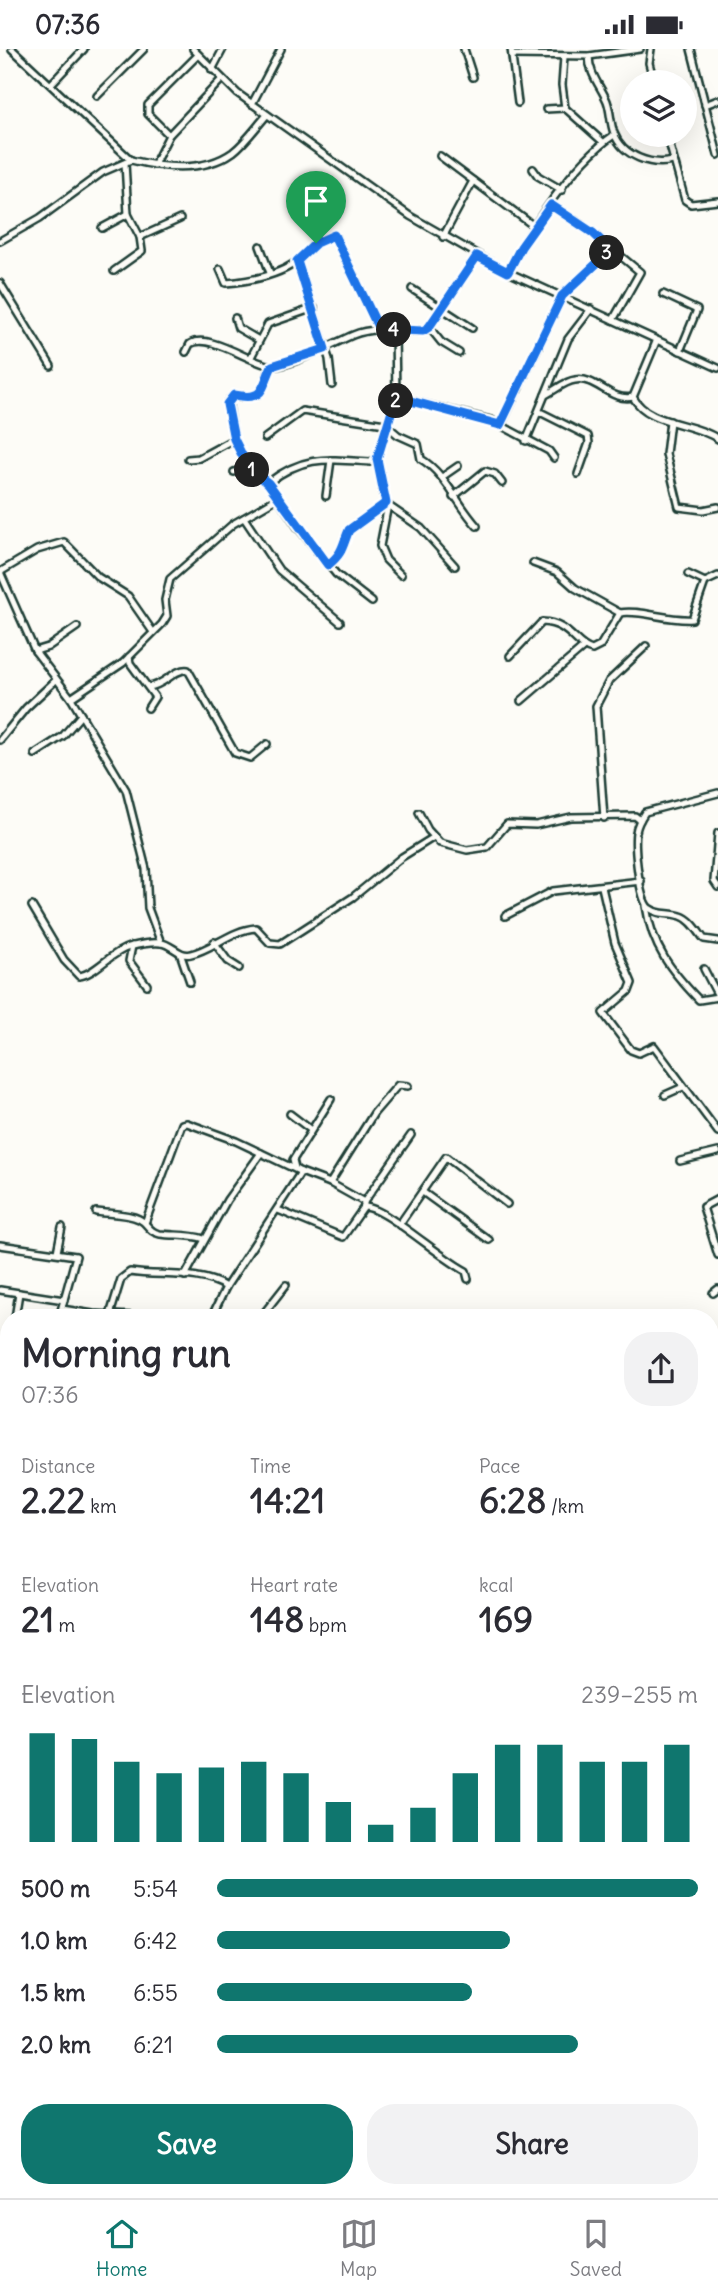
<!DOCTYPE html>
<html lang="en">
<head>
<meta charset="utf-8">
<style>
  :root { --surface:#fff; --page:#f2f2f3; --text:#2b2b33; --muted:#7c7c81; --line:#e1e1e2; --accent:#0f766e }
  body { margin:0; font-family:Delius,sans-serif; background:var(--page); color:var(--text); height:100vh; display:flex; flex-direction:column; font-size:26px; white-space:nowrap }
  * { box-sizing:border-box; margin:0 }
  p { font-size:23px; color:var(--muted) }
  .icon { flex:none; width:38px; height:38px; fill:none; stroke:currentColor; stroke-width:2; stroke-linecap:round; stroke-linejoin:round }
  .map { position:relative; flex:1; overflow:hidden }
  .details { position:absolute; left:0px; top:1260px; width:719px; height:889px; display:flex; flex-direction:column; background:var(--surface); border-radius:28px 28px 0 0; box-shadow:0 7px 28px #0002 }
  .details>* { flex:none }
  .tools { position:absolute; left:620px; top:21px; display:grid; gap:14px }
  .tools a { display:grid; place-items:center; width:77px; height:77px; border-radius:50%; background:var(--surface); box-shadow:0 7px 28px #0002; font-size:35px }
  .pin { position:absolute; display:grid; place-items:center; width:60px; height:60px; color:#fff; margin:-72px -30px; border-radius:50% 50% 50% 0; rotate:-45deg; box-shadow:0 0 7px #0007 }
  .pin .icon { rotate:45deg }
  .km { position:absolute; width:35px; height:35px; margin:-18px; border-radius:50%; background:#222; color:#fff; font-size:19px; line-height:35px; text-align:center }
  .round { display:grid; place-items:center; flex:none; width:74px; height:74px; border-radius:28px; background:var(--page) }
  .overview { display:flex; align-items:center; justify-content:space-between; height:119px; padding:0 21px }
  h1 { font-size:38px; font-weight:700; line-height:52px }
  .metrics { display:grid; grid-template-columns:repeat(3,1fr); gap:10px; height:119px; padding:7px 21px }
  .metrics div { display:grid; align-content:center }
  .metrics b { font-size:35px; font-weight:700 }
  .metrics small { font-size:19px; font-weight:400 }
  .metrics p { font-size:19px }
  .chart { height:196px; padding:14px 21px }
  .chart p { display:flex; justify-content:space-between }
  .chart svg { width:100%; height:126px; margin-top:7px; stroke:var(--accent); stroke-width:6 }
  .cta { display:flex; gap:14px; margin-top:auto; padding:14px 21px }
  .cta a { flex:1; height:80px; border-radius:28px; background:var(--accent); color:#fff; font-size:28px; font-weight:700; line-height:80px; text-align:center }
  .cta a+a { background:var(--page); color:var(--text) }
  ul { padding:0 21px; list-style:none; font-size:23px }
  li { display:grid; grid-template-columns:112px 84px 1fr; align-items:center; height:52px }
  li i { height:18px; border-radius:9px; background:var(--accent) }
  .status { display:flex; justify-content:space-between; align-items:center; height:49px; padding:0 35px; background:var(--surface); direction:ltr }
  .status svg { height:19px; fill:currentColor }
  .dock { display:flex; justify-content:space-around; align-items:center; height:98px; border-top:2px solid var(--line); background:var(--surface); font-size:19px; color:var(--muted) }
  .dock a { display:grid; justify-items:center; gap:4px }
  .dock .selected { color:var(--accent) }
  .map>svg:first-child { display:block }
</style>
</head>
<body>
<div class="status"><b>07:36</b><svg viewBox="0 0 49 12"><path d="M0 12V9h3v3zM5 12V6h3v6zM10 12V3h3v9zM15 12V0h3v12zM26 1h20v11H26zM47 4h2v5h-2z"/></svg></div>
<div class="map">
<svg width="718" height="2149" viewBox="0 0 718 2149">
  <rect width="100%" height="100%" fill="#fdfcf7"/>
  <filter id="ink" filterUnits="userSpaceOnUse"><feTurbulence type="fractalNoise" baseFrequency=".0143" numOctaves="2"/><feDisplacementMap in="SourceGraphic" scale="14" xChannelSelector="R" yChannelSelector="G"/><feConvolveMatrix kernelMatrix="1 2 1 2 8 2 1 2 1" color-interpolation-filters="sRGB"/></filter>
  <g filter="url(#ink)">
    <g fill="none" stroke-linecap="round" stroke-linejoin="round">
      <path stroke="#75877f" stroke-width="2" d="M710,1681L718,1683"/>
      <g stroke="#1f3d34" stroke-width="10">
        <g id="minor">
          <path d="M12,0L131,111C163,119 204,124 233,103C246,93 256,78 267,66"/>
          <path d="M193,0L237,44L410,167L508,223L718,319"/>
          <path d="M464,0L473,28"/>
          <path d="M511,0L518,54"/>
          <path d="M640,0L589,7C589,25 600,36 607,52C611,63 610,74 614,84C623,108 652,117 673,112"/>
          <path d="M651,0L649,14L654,33"/>
          <path d="M691,0L718,106"/>
          <path d="M512,6L589,7"/>
          <path d="M564,8L562,36L565,59L603,93"/>
          <path d="M212,21L223,0"/>
          <path d="M52,34L84,0"/>
          <path d="M97,47L144,0"/>
          <path d="M252,55L281,0"/>
          <path d="M705,56L718,51"/>
          <path d="M546,60L565,59"/>
          <path d="M169,86L148,65V56L198,6"/>
          <path d="M667,86L685,151L691,155L718,152"/>
          <path d="M440,107L535,178"/>
          <path d="M154,116L169,86L222,30"/>
          <path d="M533,120L538,127L562,141"/>
          <path d="M551,156L593,184L640,223L613,271"/>
          <path d="M102,179L128,165"/>
          <path d="M140,188L180,170"/>
          <path d="M443,188L473,132"/>
          <path d="M0,192L40,169L103,123L131,111"/>
          <path d="M260,197L270,224"/>
          <path d="M297,212L329,310L332,336"/>
          <path d="M220,220L226,234C249,232 276,227 295,214C308,204 317,189 334,186L379,280"/>
          <path d="M114,222L142,202L140,188L128,165L125,114"/>
          <path d="M508,223C532,177 572,115 614,86"/>
          <path d="M0,234L51,317"/>
          <path d="M412,240L472,279"/>
          <path d="M663,245L697,261L680,302"/>
          <path d="M235,269L238,279L257,290"/>
          <path d="M429,278L441,293L459,304"/>
          <path d="M395,282L396,348L377,410L387,461L380,497L386,511L401,526"/>
          <path d="M656,293L633,348C648,376 694,373 718,390"/>
          <path d="M186,303L190,295C209,283 252,315 272,317C291,318 334,294 353,286C375,277 400,282 423,282L429,278L477,207"/>
          <path d="M251,308L268,275L314,259"/>
          <path d="M272,317C261,341 265,352 234,346L228,352L234,390L248,418L268,434L297,477L336,525L372,553"/>
          <path d="M545,346C554,342 565,332 575,331C596,327 610,353 633,348"/>
          <path d="M396,348L491,371L549,402L554,409"/>
          <path d="M540,363L588,387L589,394L578,425"/>
          <path d="M670,372L666,405L679,458L703,461L718,458"/>
          <path d="M501,376L562,247L611,201"/>
          <path d="M265,389L302,362L385,375L398,386L418,395L421,410C445,424 457,455 477,477"/>
          <path d="M526,392L568,290L591,260"/>
          <path d="M188,410L199,409L234,390"/>
          <path d="M234,423L248,418"/>
          <path d="M442,428L458,417"/>
          <path d="M268,434C303,406 327,410 370,413L377,410"/>
          <path d="M326,447L331,411"/>
          <path d="M453,448L485,422L495,425L502,434"/>
          <path d="M244,469L279,521L340,573"/>
          <path d="M533,514L557,523L575,539L620,564"/>
          <path d="M328,516C344,503 342,497 349,481L386,455L421,479L455,517"/>
          <path d="M0,523L35,602L71,649L126,741L146,820L148,859L161,894"/>
          <path d="M0,523L37,501L64,493L98,528L128,547L153,583"/>
          <path d="M688,525L705,533"/>
          <path d="M35,602L48,598L77,578"/>
          <path d="M510,607L542,573C570,574 575,597 592,601L600,597L620,564C639,560 668,572 692,570L705,533L718,527"/>
          <path d="M129,608L130,614L155,648L148,659"/>
          <path d="M149,638C165,636 175,619 188,621L235,704L250,709L267,695"/>
          <path d="M71,649L123,614L162,575L167,567L165,551L170,530L233,475L276,450"/>
          <path d="M521,652L584,598"/>
          <path d="M0,691L26,659L56,631"/>
          <path d="M35,705L63,687L81,666"/>
          <path d="M718,744L645,763C641,769 637,776 636,783C634,797 639,851 649,859C660,867 669,863 681,867C691,870 698,882 704,890L718,892"/>
          <path d="M419,764L428,781L440,794L467,801L487,798L507,775L536,776L571,768L635,767L640,771"/>
          <path d="M604,769L596,657L609,632L646,597"/>
          <path d="M718,784L714,832L718,838"/>
          <path d="M602,838L615,894L632,934L629,942L603,964L631,1001L639,1004L654,997L718,1083"/>
          <path d="M32,857L64,911L79,927C94,926 111,903 129,898C137,896 153,893 161,894C172,895 179,908 191,905C213,900 231,881 256,879L270,894L280,895L353,848L402,808L434,788"/>
          <path d="M646,857C652,898 671,922 699,951L718,948"/>
          <path d="M505,867L553,842L641,832"/>
          <path d="M214,893L228,912L239,919"/>
          <path d="M132,897L129,912L147,936"/>
          <path d="M180,904L190,933"/>
          <path d="M704,920L718,947"/>
          <path d="M665,1046L683,1038"/>
          <path d="M290,1065L311,1081"/>
          <path d="M680,1112L718,1103"/>
          <path d="M295,1119L293,1111L331,1050"/>
          <path d="M330,1134L374,1064L398,1036L408,1037"/>
          <path d="M424,1144L489,1191"/>
          <path d="M718,1150L703,1158L718,1206"/>
          <path d="M364,1153V1158C384,1157 441,1210 466,1222L468,1230"/>
          <path d="M278,1161L343,1188L364,1158"/>
          <path d="M96,1163C109,1165 127,1164 139,1170C148,1174 148,1183 160,1185C175,1187 189,1185 204,1190"/>
          <path d="M145,1174L182,1075L187,1074L236,1092L301,1123"/>
          <path d="M399,1176L446,1108L507,1155"/>
          <path d="M0,1196L76,1207L59,1269"/>
          <path d="M57,1203L62,1178"/>
          <path d="M185,1227L227,1151L261,1104"/>
          <path d="M0,1241L64,1251"/>
          <path d="M713,1244L718,1240"/>
          <path d="M62,1260L93,1265L172,1269"/>
          <path d="M110,1266L121,1230L130,1223C160,1228 200,1221 226,1238"/>
          <path d="M15,1269L19,1244"/>
          <path d="M211,1269L226,1238L301,1123L330,1134L364,1153L411,1086"/>
          <path d="M260,1269L286,1236"/>
          <path d="M0,1312L9,1289"/>
          <path d="M0,1424L9,1425"/>
          <path d="M710,1440L718,1442"/>
          <path d="M710,1499L718,1503"/>
          <path d="M710,1550L718,1553"/>
          <path d="M0,1587L9,1589"/>
          <path d="M710,1610H718"/>
          <path d="M0,1654L9,1649"/>
          <path d="M0,1719L2,1728L9,1734"/>
          <path d="M710,1732L718,1733"/>
          <path d="M710,1766L718,1749"/>
          <path d="M0,1776L9,1777"/>
          <path d="M710,1780L718,1782"/>
          <path d="M0,1821L9,1823"/>
          <path d="M0,1865L9,1866"/>
          <path d="M710,1901L718,1873"/>
          <path d="M710,1903L718,1909"/>
          <path d="M0,2013L9,2014"/>
          <path d="M710,2042L718,2041"/>
          <path d="M0,2100L9,2101"/>
          <path d="M132,2140L133,2149"/>
          <path d="M376,2140L377,2149"/>
          <path d="M546,2140L548,2149"/>
          <path d="M587,2140L588,2149"/>
          <path d="M696,2140L705,2149"/>
          <path d="M59,2149L61,2140"/>
          <path d="M233,2149L241,2140"/>
          <path d="M304,2149L368,2140"/>
          <path d="M399,2149L402,2140"/>
          <path d="M439,2149L440,2140"/>
          <path d="M493,2149L494,2140"/>
        </g>
      </g>
      <use href="#minor" stroke="#fdfcf7" stroke-width="5"/>
    </g>
  </g>
  <g fill="none" stroke-linecap="round" stroke-linejoin="round" filter="url(#ink)">
    <g stroke="#fff" stroke-width="14">
      <path id="route" d="M551,156L593,184L611,201L562,247L500,376L396,348L377,410L386,454L349,481C342,497 344,503 328,516L268,434L248,418L234,390L227,355L234,346C265,352 261,340 272,317L325,300L297,212L316,194L334,186L379,280L423,282L429,278L477,207L508,223L521,198Z"/>
    </g>
    <use href="#route" stroke="#1a73e8" stroke-width="9"/>
  </g>
</svg>
<div class="tools">
<a><svg class="icon" aria-label="layers" viewBox="0 0 24 24"><path d="M12 4l9 5-9 5-9-5zM3 14l9 5 9-5"/></svg></a>
</div>
<div class="pin" style="left:316px;top:194px;background:#1e9e55"><svg class="icon" aria-label="arrive" viewBox="0 0 24 24"><path d="M6 21V4h12l-3 4 3 4H6"/></svg></div>
<b class="km" style="left:252px;top:421px">1</b>
<b class="km" style="left:396px;top:352px">2</b>
<b class="km" style="left:607px;top:204px">3</b>
<b class="km" style="left:394px;top:281px">4</b>
<section class="details">
<div class="overview"><div><h1>Morning run</h1><p>07:36</p></div><a class="round"><svg class="icon" aria-label="share" viewBox="0 0 24 24"><path d="M12 15V3M7 8l5-5 5 5M5 13v7h14v-7"/></svg></a></div>
<div class="metrics">
<div><p>Distance</p><b>2.22<small> km</small></b></div>
<div><p>Time</p><b>14:21</b></div>
<div><p>Pace</p><b>6:28<small> /km</small></b></div>
</div>
<div class="metrics">
<div><p>Elevation</p><b>21<small> m</small></b></div>
<div><p>Heart rate</p><b>148<small> bpm</small></b></div>
<div><p>kcal</p><b>169</b></div>
</div>
<div class="chart"><p><span>Elevation</span>239–255 m</p>
<svg viewBox="0 0 160 44" preserveAspectRatio="none"><path d="M5 44V6M15 44V8M25 44V16M35 44V20M45 44V18M55 44V16M65 44V20M75 44V30M85 44V38M95 44V32M105 44V20M115 44V10M125 44V10M135 44V16M145 44V16M155 44V10"/></svg>
</div>
<ul>
<li><b>500 m</b>5:54<i style="width:100%"></i></li>
<li><b>1.0 km</b>6:42<i style="width:61%"></i></li>
<li><b>1.5 km</b>6:55<i style="width:53%"></i></li>
<li><b>2.0 km</b>6:21<i style="width:75%"></i></li>
</ul>
<div class="cta"><a>Save</a><a>Share</a></div>
</section>
</div>
<nav class="dock">
<a class="selected"><svg class="icon" aria-label="home" viewBox="0 0 24 24"><path d="M3 11l9-7 9 7M6 9v11h12V9"/></svg>Home</a>
<a><svg class="icon" aria-label="map" viewBox="0 0 24 24"><path d="M3 6l6-2 6 2 6-2v14l-6 2-6-2-6 2zM9 4v14M15 6v14"/></svg>Map</a>
<a><svg class="icon" aria-label="saved" viewBox="0 0 24 24"><path d="M7 4h10v16l-5-4-5 4z"/></svg>Saved</a>
</nav>
</body>
</html>
